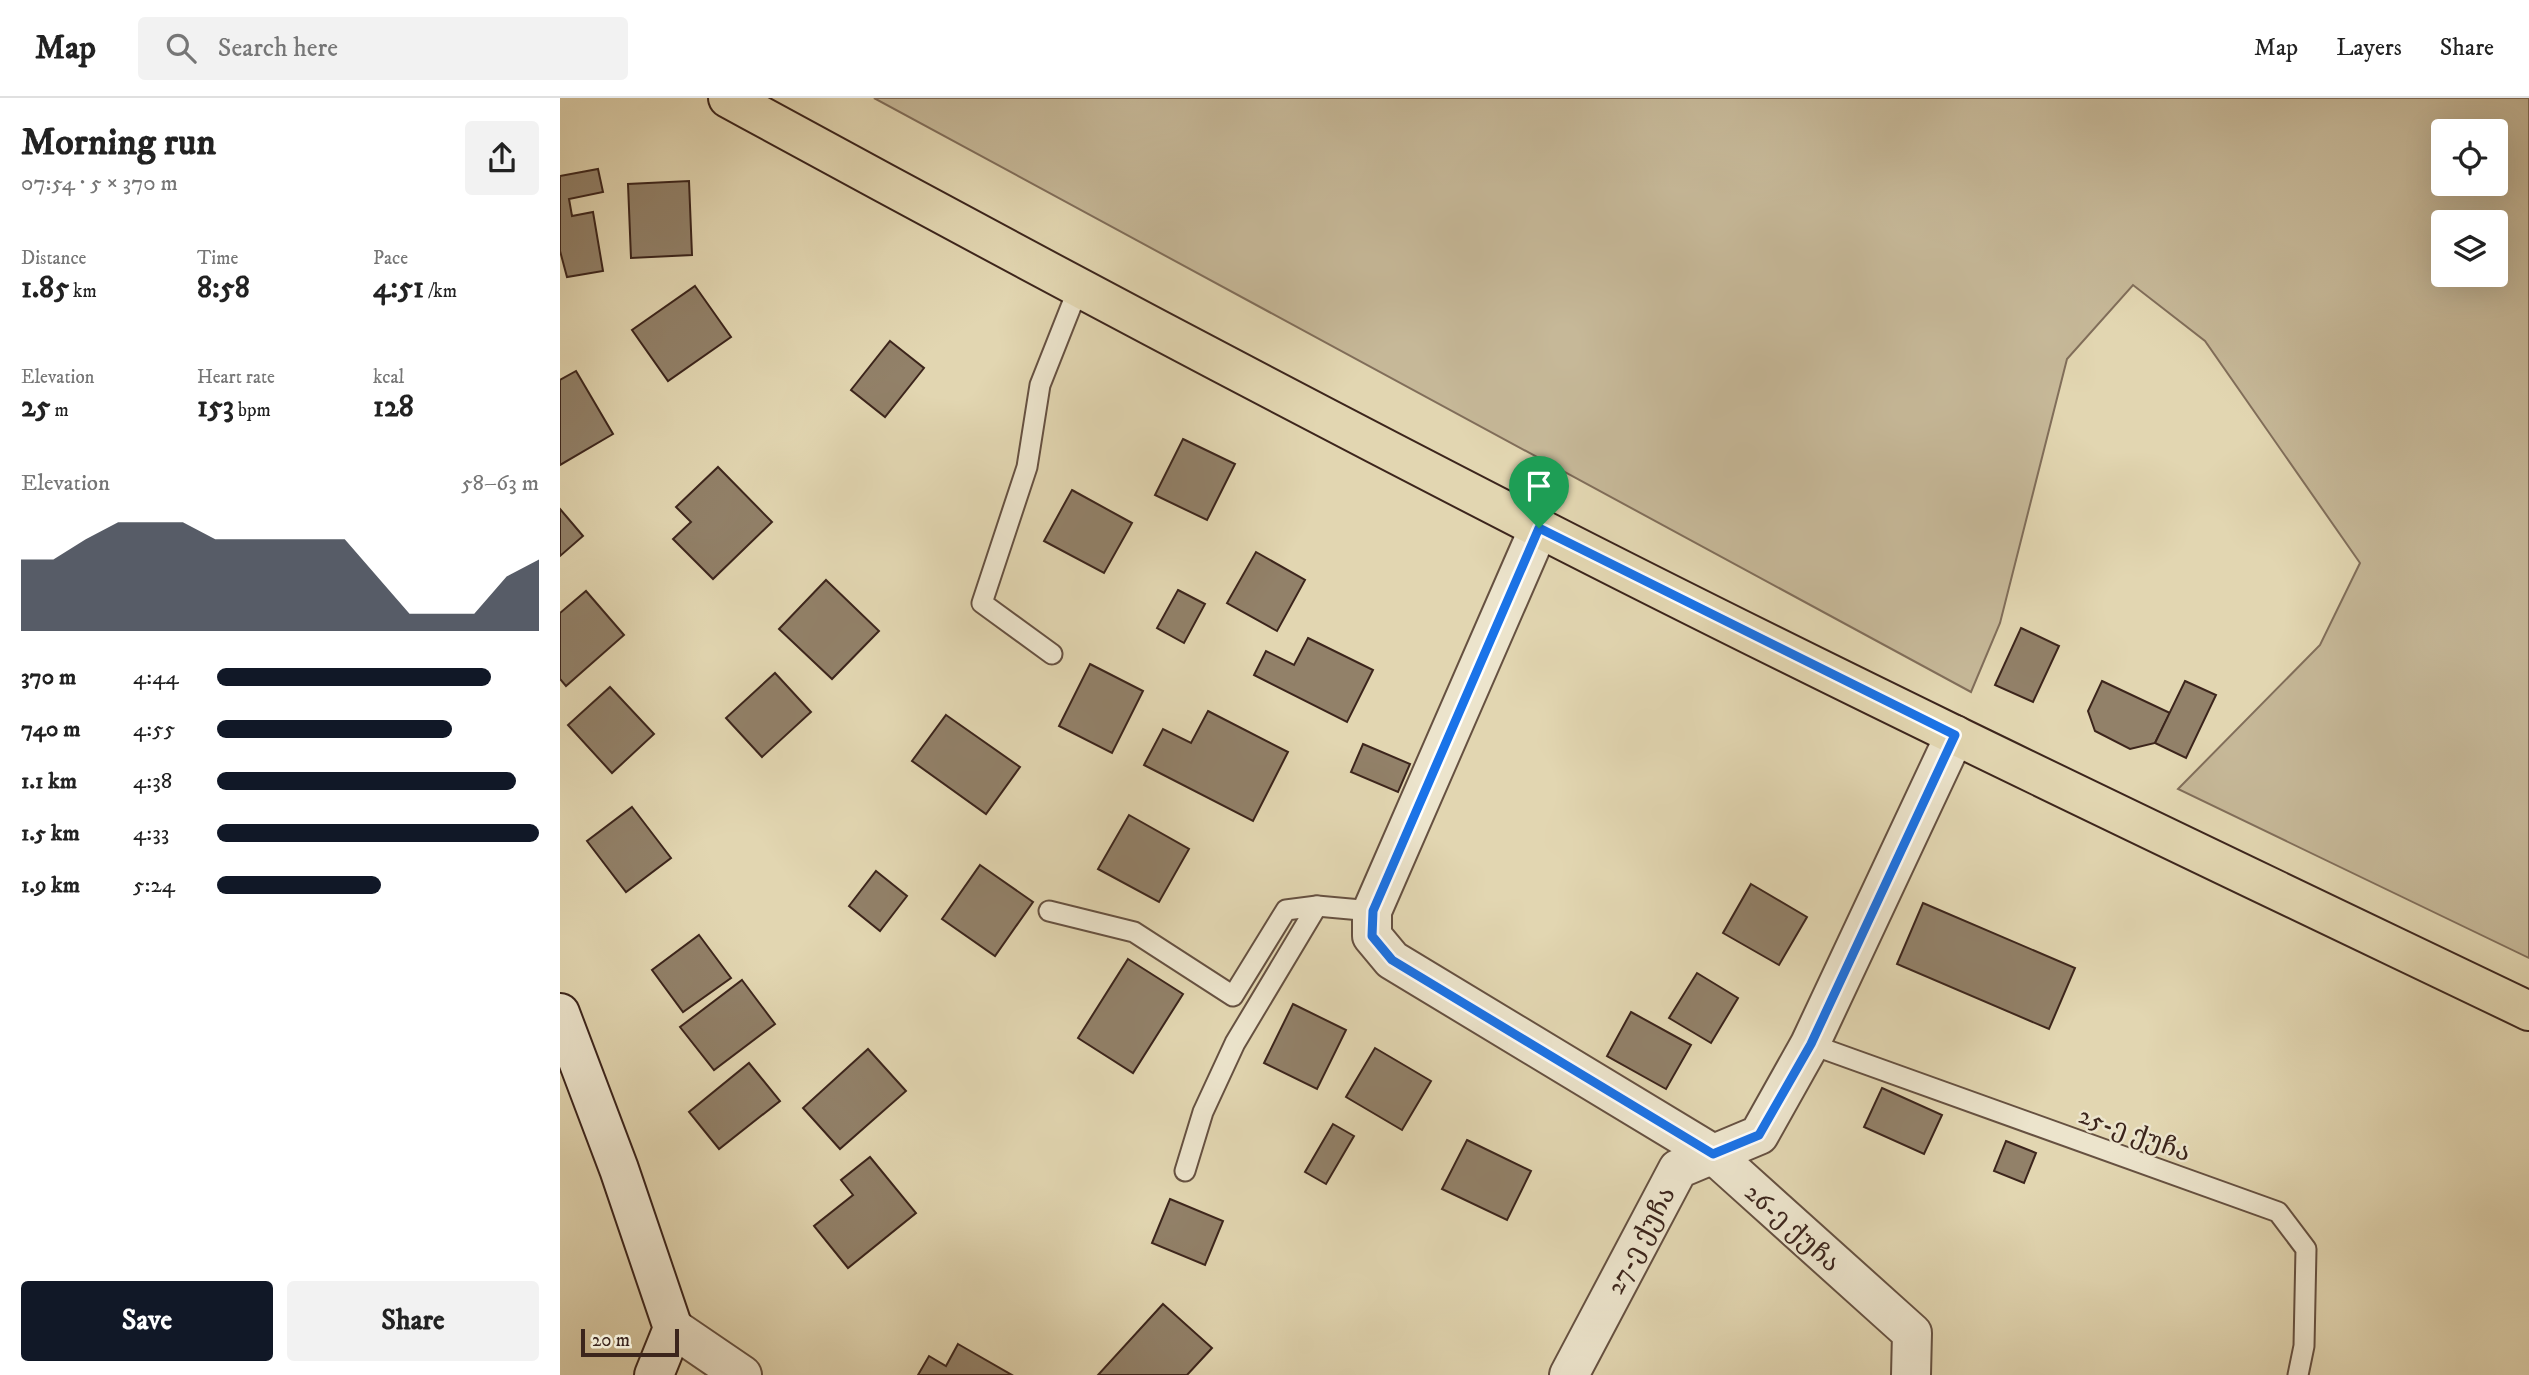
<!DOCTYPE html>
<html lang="en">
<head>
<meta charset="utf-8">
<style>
  :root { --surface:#fff; --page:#f2f2f2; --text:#222; --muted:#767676; --line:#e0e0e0; --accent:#111827 }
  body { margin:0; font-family:"IM FELL DW Pica","Noto Serif Georgian",serif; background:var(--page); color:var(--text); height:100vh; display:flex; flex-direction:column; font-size:26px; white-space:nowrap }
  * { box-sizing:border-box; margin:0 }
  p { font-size:23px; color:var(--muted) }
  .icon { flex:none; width:38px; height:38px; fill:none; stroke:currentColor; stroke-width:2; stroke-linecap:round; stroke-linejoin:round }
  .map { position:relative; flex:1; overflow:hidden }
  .details { display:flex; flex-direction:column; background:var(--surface); width:560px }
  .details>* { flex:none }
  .fabs { position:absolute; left:1871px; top:21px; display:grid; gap:14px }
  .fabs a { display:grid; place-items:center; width:77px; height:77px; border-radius:7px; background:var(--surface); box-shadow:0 7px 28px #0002; font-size:35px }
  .scale { position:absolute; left:21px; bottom:18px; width:98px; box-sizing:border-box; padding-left:7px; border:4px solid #3c251c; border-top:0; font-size:19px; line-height:24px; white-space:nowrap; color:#3c251c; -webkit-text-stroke:5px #ece4cc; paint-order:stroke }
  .pin { position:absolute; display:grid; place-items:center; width:60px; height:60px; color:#fff; margin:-72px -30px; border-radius:50% 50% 50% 0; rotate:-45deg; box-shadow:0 0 7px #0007 }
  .pin .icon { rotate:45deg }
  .round { display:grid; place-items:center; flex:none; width:74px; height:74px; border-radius:7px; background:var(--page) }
  .summary { display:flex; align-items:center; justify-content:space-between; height:119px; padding:0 21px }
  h1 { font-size:38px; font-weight:800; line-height:52px }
  .stats { display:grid; grid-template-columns:repeat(3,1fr); gap:10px; height:119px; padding:7px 21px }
  .stats div { display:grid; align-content:center }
  .stats b { font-size:30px; font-weight:800 }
  .stats small { font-size:19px; font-weight:400 }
  .stats p { font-size:19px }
  .chart { height:196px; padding:14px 21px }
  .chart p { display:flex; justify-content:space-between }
  .chart svg { width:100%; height:126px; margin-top:7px; fill:var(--accent); opacity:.7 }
  .action { display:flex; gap:14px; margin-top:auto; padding:14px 21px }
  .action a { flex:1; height:80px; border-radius:7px; background:var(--accent); color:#fff; font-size:28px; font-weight:800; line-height:80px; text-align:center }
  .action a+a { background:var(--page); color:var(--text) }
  ul { padding:0 21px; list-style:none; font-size:23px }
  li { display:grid; grid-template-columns:112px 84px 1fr; align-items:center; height:52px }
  li i { height:18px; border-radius:9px; background:var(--accent) }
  header { display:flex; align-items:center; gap:42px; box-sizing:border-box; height:98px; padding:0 35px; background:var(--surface); border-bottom:2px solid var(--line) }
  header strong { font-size:33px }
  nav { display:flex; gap:38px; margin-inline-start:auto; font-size:24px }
  .search { width:490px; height:63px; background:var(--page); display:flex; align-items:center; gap:18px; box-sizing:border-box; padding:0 24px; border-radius:7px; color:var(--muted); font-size:26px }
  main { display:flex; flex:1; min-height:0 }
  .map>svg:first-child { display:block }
</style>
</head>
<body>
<header>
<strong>Map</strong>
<div class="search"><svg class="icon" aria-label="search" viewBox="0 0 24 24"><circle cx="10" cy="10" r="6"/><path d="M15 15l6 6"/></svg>Search here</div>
<nav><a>Map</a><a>Layers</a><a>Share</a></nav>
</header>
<main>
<section class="details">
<div class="summary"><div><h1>Morning run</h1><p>07:54 · 5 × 370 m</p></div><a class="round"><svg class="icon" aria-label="share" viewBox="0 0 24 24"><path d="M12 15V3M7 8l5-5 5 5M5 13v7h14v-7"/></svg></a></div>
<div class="stats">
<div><p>Distance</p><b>1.85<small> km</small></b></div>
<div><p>Time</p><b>8:58</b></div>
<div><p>Pace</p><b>4:51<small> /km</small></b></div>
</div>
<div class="stats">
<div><p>Elevation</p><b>25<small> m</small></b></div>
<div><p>Heart rate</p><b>153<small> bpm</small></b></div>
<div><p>kcal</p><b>128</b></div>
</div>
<div class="chart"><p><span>Elevation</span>58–63 m</p>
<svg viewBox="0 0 160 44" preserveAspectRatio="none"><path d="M0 44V19L10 19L20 12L30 6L40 6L50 6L60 12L70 12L80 12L90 12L100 12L110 25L120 38L130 38L140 38L150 25L160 19V44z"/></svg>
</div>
<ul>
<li><b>370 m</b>4:44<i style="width:85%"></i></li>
<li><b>740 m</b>4:55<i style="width:73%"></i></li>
<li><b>1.1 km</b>4:38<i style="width:93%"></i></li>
<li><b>1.5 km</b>4:33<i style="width:100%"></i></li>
<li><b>1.9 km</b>5:24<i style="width:51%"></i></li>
</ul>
<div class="action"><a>Save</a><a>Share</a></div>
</section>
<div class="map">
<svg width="1969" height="1277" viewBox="0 0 1969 1277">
  <rect width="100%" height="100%" fill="#e2d6b1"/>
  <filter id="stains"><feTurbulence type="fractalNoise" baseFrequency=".00286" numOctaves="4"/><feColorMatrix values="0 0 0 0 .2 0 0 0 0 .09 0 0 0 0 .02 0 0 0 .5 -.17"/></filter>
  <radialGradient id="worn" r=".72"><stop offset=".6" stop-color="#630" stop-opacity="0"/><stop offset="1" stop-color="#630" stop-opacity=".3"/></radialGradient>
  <path fill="#c6b898" stroke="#816e5a" stroke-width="2" fill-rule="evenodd" d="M314,0H1969V860L1618,691L1760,547L1800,465L1645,243L1573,187L1507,261L1440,525L1411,594ZM1883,33H1936V86H1883ZM1883,124H1936V177H1883Z"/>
  <g fill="#928169" stroke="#3c251c" stroke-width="2">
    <path d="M38,71L43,94L9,101L12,118L33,114L43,173L7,179L0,153V78Z"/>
    <path d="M129,83L132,157L71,160L68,86Z"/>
    <path d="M135,188L171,239L108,283L72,232Z"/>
    <path d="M330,243L364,270L325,319L291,292Z"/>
    <path d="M16,273L53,336L0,367V282Z"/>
    <path d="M623,341L675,366L647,422L595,397Z"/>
    <path d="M158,369L212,424L153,481L113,441L131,424L116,409Z"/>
    <path d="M512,392L572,425L544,475L484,443Z"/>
    <path d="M0,411L23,438L0,458Z"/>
    <path d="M696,454L745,482L717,533L667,505Z"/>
    <path d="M266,482L319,533L272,581L219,531Z"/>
    <path d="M618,492L645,506L624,545L597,530Z"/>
    <path d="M26,493L64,537L6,588L0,581V515Z"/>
    <path d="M1461,530L1499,548L1473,604L1435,587Z"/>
    <path d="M748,540L813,572L787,624L694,577L706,553L734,567Z"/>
    <path d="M530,566L583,593L552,655L499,628Z"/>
    <path d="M215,575L251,614L202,659L166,620Z"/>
    <path d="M1542,583L1610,615L1595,645L1570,651L1535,633L1528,613Z"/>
    <path d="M1625,583L1656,597L1626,660L1595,645Z"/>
    <path d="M50,589L94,636L52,675L8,627Z"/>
    <path d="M648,613L728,654L693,723L584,667L603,631L631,645Z"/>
    <path d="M386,617L460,669L426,716L352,663Z"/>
    <path d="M803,646L850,666L838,694L791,674Z"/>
    <path d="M72,709L111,760L66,794L27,743Z"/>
    <path d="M569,717L629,751L599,804L538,771Z"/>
    <path d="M420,767L473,804L435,858L382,821Z"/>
    <path d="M316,773L347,798L320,833L289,808Z"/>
    <path d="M1191,786L1247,819L1219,867L1163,835Z"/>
    <path d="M1363,805L1515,870L1489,931L1337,866Z"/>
    <path d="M139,837L171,880L123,914L92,872Z"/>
    <path d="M568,861L623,896L573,975L518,940Z"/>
    <path d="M1137,875L1178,900L1151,945L1109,920Z"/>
    <path d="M182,882L215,926L154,972L120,929Z"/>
    <path d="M733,906L786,932L757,991L704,965Z"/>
    <path d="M1071,914L1131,947L1106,991L1047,958Z"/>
    <path d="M815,950L871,983L842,1032L786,999Z"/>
    <path d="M308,951L346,993L280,1051L243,1010Z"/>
    <path d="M189,965L220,1003L159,1051L129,1014Z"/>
    <path d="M1322,990L1382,1017L1364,1056L1304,1029Z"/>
    <path d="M773,1026L794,1038L766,1086L745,1074Z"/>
    <path d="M907,1042L971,1073L947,1122L882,1091Z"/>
    <path d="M1446,1043L1476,1055L1464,1085L1434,1073Z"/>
    <path d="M310,1059L356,1115L288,1170L254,1128L293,1097L281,1082Z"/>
    <path d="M610,1101L663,1123L645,1167L592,1145Z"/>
    <path d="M603,1206L652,1250L627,1277H538Z"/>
    <path d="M398,1246L452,1277H358L369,1258L386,1268Z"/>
  </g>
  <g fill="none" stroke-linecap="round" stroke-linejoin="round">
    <g stroke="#665141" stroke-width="23">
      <g id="lane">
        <path d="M492,556L422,505L467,369L480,287L518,191"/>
        <path d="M489,813L574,834L673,898L726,812L757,808L812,813"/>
        <path d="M1250,946L1718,1114L1746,1151L1744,1248L1738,1277"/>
        <path d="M625,1073L643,1014L675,945L757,808"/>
      </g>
    </g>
    <g stroke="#665141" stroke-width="42">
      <g id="street">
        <path d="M979,430L812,813V838L832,862L1153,1056L1352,1235L1351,1277"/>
        <path d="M113,1230L182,1277"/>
        <path d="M1009,1277L1118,1071L1199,1037L1250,946L1395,637"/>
      </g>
    </g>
    <g stroke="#3c251c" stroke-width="42">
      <path id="secondary" d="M0,915L59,1071L113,1230L94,1277"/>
    </g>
    <g stroke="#3c251c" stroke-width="42">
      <path id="primary" d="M168,0C435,146 704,289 975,428C1303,596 1637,754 1969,913"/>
    </g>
    <use href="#lane" stroke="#ece4cc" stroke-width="19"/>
    <use href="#street" stroke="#ece4cc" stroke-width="38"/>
    <use href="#secondary" stroke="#ece4cc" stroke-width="38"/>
    <use href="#primary" stroke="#e2d6b1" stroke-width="38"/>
  </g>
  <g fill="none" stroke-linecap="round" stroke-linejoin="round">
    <g stroke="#fff" stroke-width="14">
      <path id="route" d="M979,430L1395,637L1251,946L1199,1037L1153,1056L832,862L812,838L813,813Z"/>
    </g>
    <use href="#route" stroke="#1a73e8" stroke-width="9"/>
  </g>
  <g text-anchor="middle" stroke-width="5" stroke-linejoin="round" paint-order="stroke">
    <g font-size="26" fill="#3c251c" stroke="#ece4cc">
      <text transform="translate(1575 1035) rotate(20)" y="9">25-ე ქუჩა</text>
      <text transform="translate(1233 1129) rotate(42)" y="9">26-ე ქუჩა</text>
      <text transform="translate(1080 1142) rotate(-62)" y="9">27-ე ქუჩა</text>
    </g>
  </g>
  <rect width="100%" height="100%" filter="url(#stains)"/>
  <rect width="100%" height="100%" fill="url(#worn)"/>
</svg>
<div class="fabs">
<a><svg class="icon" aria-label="locate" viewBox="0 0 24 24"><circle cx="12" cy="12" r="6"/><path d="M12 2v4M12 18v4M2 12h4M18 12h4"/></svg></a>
<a><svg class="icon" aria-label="layers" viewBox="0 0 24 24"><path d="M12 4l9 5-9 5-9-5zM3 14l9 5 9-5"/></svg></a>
</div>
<div class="scale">20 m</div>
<div class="pin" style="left:979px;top:430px;background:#1e9e55"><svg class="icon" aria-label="arrive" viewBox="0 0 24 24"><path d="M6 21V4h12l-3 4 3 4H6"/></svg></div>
</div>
</main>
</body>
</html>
